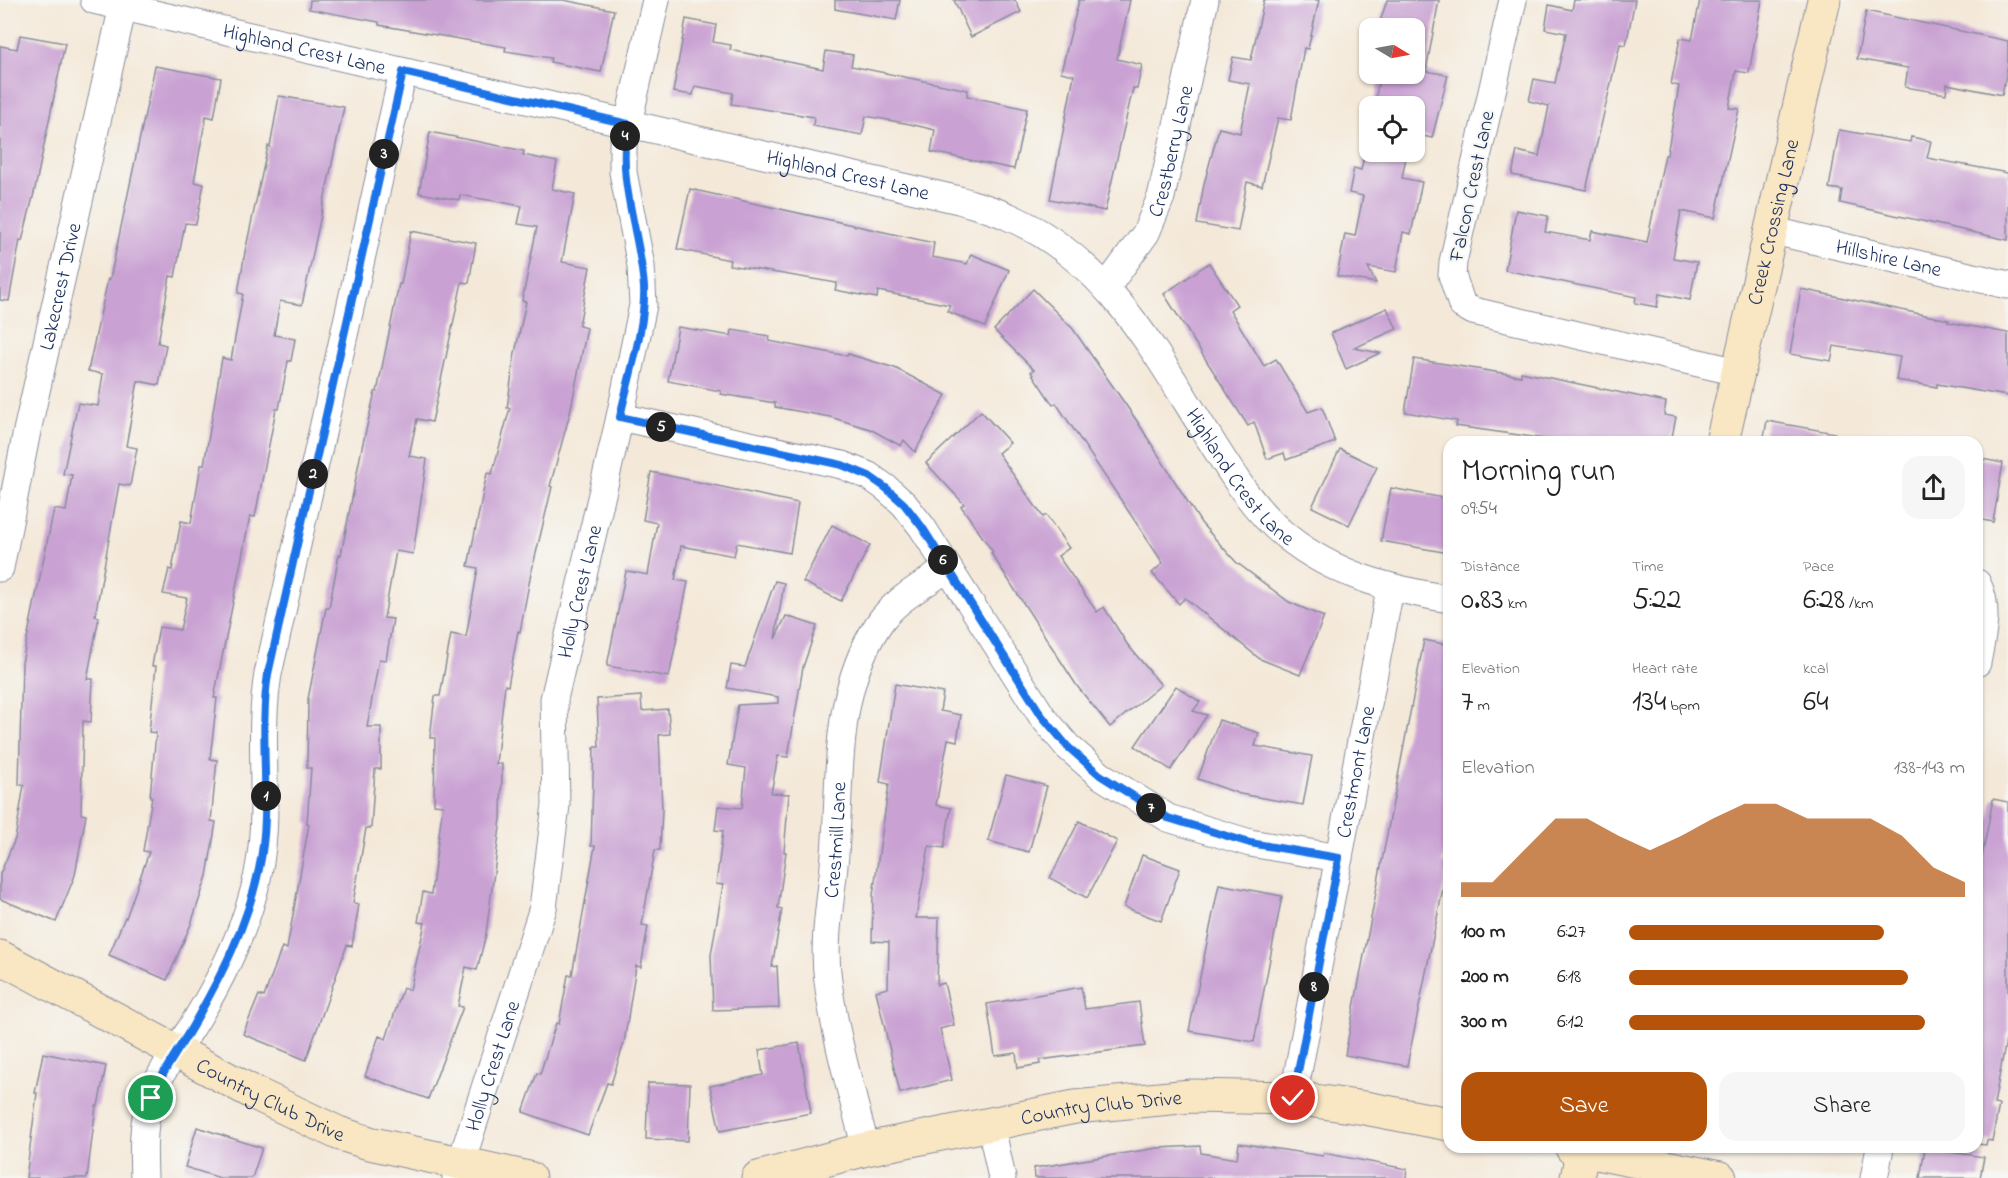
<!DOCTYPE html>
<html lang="en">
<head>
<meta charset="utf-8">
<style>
  :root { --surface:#fff; --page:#f6f6f6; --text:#222; --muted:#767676; --accent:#b45309 }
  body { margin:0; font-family:"Indie Flower",sans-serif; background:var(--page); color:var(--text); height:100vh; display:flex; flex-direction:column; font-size:22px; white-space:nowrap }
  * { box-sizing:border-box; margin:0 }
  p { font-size:20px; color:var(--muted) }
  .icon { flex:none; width:33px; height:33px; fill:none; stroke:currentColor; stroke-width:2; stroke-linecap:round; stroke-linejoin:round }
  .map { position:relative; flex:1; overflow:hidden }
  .side { position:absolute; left:1443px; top:436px; width:540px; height:717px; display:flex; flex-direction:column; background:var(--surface); border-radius:18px; box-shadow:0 2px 4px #0004 }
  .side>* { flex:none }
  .needle { width:39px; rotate:100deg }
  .tools { position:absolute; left:1359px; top:18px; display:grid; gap:12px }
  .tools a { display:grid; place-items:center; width:66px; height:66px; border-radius:12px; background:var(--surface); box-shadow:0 2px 4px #0004; font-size:30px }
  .pin { position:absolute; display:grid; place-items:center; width:51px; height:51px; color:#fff; margin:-26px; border:3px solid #fff; border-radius:50%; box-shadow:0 2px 6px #0007 }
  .km { position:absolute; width:30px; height:30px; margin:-15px; border-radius:50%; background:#222; color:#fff; font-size:16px; line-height:30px; text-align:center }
  .round { display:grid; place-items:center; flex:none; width:63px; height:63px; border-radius:18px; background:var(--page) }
  .head { display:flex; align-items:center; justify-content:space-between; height:102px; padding:0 18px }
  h1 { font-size:33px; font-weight:600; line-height:45px }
  .metrics { display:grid; grid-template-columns:repeat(3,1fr); gap:9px; height:102px; padding:6px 18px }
  .metrics div { display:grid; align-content:center }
  .metrics b { font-size:30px; font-weight:600 }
  .metrics small { font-size:16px; font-weight:400 }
  .metrics p { font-size:16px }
  .chart { height:168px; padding:12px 18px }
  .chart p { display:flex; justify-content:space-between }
  .chart svg { width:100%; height:108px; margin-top:6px; fill:var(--accent); opacity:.7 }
  .primary-button { display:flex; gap:12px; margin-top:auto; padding:12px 18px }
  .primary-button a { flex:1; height:69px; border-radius:18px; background:var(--accent); color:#fff; font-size:24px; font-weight:600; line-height:69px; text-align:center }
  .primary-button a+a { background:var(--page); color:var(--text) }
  ul { padding:0 18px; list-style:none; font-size:20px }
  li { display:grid; grid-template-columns:96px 72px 1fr; align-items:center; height:45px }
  li i { height:15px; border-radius:8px; background:var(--accent) }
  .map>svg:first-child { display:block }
</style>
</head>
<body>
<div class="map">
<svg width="2008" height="1178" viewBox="0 0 2008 1178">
  <rect width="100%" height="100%" fill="#f6f6f2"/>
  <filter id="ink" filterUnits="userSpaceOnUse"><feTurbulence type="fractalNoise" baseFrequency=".0167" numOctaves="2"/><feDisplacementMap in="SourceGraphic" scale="12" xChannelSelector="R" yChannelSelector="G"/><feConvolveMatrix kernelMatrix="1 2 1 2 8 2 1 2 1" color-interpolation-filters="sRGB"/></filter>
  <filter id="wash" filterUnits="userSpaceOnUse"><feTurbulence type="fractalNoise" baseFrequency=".008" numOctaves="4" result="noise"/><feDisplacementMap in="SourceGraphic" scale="24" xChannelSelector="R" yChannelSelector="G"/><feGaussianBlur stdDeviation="1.35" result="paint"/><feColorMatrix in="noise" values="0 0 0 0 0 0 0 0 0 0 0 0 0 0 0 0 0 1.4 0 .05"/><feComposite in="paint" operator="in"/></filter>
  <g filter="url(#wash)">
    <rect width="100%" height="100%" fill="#f4e9d9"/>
    <g id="blocks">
      <g fill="#c9a1d3">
        <path d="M310,0H563L614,10L601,72L550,62L551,58L505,51L506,47L379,25V22L309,9Z"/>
        <path d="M835,0H900L896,20L835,9Z"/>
        <path d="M954,0H1015L1021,12L971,37Z"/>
        <path d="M1079,0H1130L1117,59L1142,65L1137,89L1133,88L1105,211L1050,199L1074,75L1061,72Z"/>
        <path d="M1264,0H1319L1308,49L1304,48L1291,120L1278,118L1262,186L1247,182L1238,231L1197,224L1204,184L1219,128L1240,133L1250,84L1228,80L1233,57L1251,60Z"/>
        <path d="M1387,0H1439L1426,71L1448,75L1432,138L1414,134V106H1374L1380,74H1414V28H1378Z"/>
        <path d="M1574,0H1635L1626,45L1620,44L1586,190L1512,175L1517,151L1539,156L1549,106L1529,101L1534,79L1555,83L1566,33L1545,29L1549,5L1572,10Z"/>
        <path d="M1700,0H1762L1749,73L1736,71L1729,108L1739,109L1715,218L1681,211L1673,258L1697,262L1690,300L1659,294L1657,307L1635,303L1636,297L1505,270L1516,210L1548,216L1545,232L1590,240L1592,231L1647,242L1665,155H1667L1679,86L1671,84L1680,38L1692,40Z"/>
        <path d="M1866,11L2008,41V64L2002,95L1947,84L1946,94L1905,87L1908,68L1857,59Z"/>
        <path d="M686,19L716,25L713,42L731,45L730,50L823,69L826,51L853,55L851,66L968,90L967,96L1027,109L1014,169L931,152L935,130L910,124L866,116L862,135L813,126L814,117L731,104L733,93L695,86L693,95L673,92Z"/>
        <path d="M20,35L65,43L35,189L22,241L20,240L9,301L0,300V46L17,49Z"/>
        <path d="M155,66L221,78L214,118L206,116L194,182L204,184L196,224L185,223L175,277L170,276L158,343L166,345L159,385L138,381L126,446L137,448L130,486L119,484L95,616L99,617L87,679H93L91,722L83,721L81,814L86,815L75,875L56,922L0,899V874L15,839L24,785H19L22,663L54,509L66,511L72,475L63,474L78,403L98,406L103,374L88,371L108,279H110Z"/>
        <path d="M279,96L344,107L302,305L280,301L274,335L295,339L291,361H288L279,409H276L255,517L250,516L214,698H217L210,759L217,760L211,821L216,822L207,876L191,924L167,980L109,955L125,917L126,918L149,852L143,851L152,797H150L156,733L149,732L156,666H152L159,627L180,630L187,598L163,594L169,569L172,570L181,521L191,523L201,465H204L222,358L231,360L243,294L238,293L245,252L268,146L270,147Z"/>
        <path d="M1839,130L1910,142L1911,137L1931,141L1927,158L2008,173V240L1840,203L1842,190L1829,188Z"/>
        <path d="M430,132L524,151L523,155L557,162L552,189L575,194L562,262L590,267L579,326L587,328L570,413L550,486L552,487L530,578L520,632L518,631L508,686L505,685L496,764H502L501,819L486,934L477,970L466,967L458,1006L463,1007L428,1099L365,1076L379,1036L386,1039L403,988L410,990L425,923L418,922L423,892L431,894L443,805L434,804L435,738H430L435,696H440L451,634L466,637L478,568L468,566L487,473L492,474L510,408H507L515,353L526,302L522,301L537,227L518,224L522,206L460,195L459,200L419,193Z"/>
        <path d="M1365,152H1407L1402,178L1422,182L1411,234L1403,232L1396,272L1368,267L1376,283L1337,276L1345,234L1355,236L1363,196L1349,193L1354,168L1361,170Z"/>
        <path d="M690,189L934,243L932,257L967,264L971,254L1009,270L985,327L947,311L950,305L878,291L877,298L835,290L837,283L729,265L730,260L677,249Z"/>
        <path d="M411,231L476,243L469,283L462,282L432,422L417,419L409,456L427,459L413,554L396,551L384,618L393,619L386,660L379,659L367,727H381V769H375L371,828H366L353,903L359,904L352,946L347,945L306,1060L243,1034L259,995L264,997L282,947L287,949L309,824L307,823L311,768H307L308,699L326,608H329L339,555H341L362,447L375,392H377L399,284H401Z"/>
        <path d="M1209,263L1237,305L1230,310L1264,366L1276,359L1308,412L1322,407L1335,442L1286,460L1284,453L1267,459L1254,422L1248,426L1164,294Z"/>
        <path d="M1033,289L1073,329L1137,421L1201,523L1236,562L1289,602L1324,617L1300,675L1260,659L1185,598L1179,604L1152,573L1163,563L1056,403L1053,405L1031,372L1034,370L994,330Z"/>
        <path d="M1801,289L1949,320L1948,322L2008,333V396L1937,384V387L1896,380L1900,357L1834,346L1831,361L1790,354Z"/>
        <path d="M1387,308L1397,329L1354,348L1380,353L1346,369L1331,333Z"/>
        <path d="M678,327L731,336L732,330L770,336L769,341L847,356L848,354L895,368L946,395L915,452L904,440L901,446L870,429L830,417L775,407V403L721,394V391L668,381Z"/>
        <path d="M1414,359L1521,376V372L1666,402L1664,415L1676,417L1671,442H1577L1554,438L1553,440L1456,426L1457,421L1405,412Z"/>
        <path d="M981,411L1010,443L998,453L1043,517L1046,515L1069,548L1058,556L1097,612L1104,607L1127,644L1161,685L1110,727L1077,686L991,553L993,552L961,506L964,504L926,463Z"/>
        <path d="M1767,421L1835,433L1834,442H1763Z"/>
        <path d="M1340,449L1377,467L1349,525L1312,507Z"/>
        <path d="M1977,458L2003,463L1993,522L1977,519Z"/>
        <path d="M651,472L798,503L790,553L737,543L734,556L681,546L675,580L688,582L669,677L607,666L626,571L648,575L657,523L643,520Z"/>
        <path d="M1391,488L1449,499V553L1381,541Z"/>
        <path d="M832,525L870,545L841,601L803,582Z"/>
        <path d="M775,581L784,583L775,639L786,616L817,626L803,667L788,757L778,756L771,793L789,794L784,852H786L778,908L782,909L772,967L777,966L779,1008L713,1010L711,955L723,885L716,884L723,831L715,830L718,806L742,808L746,768L728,765L738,705L778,703V697L727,688L731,665L745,667Z"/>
        <path d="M1424,640L1449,645V825L1442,863L1448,864L1407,1066L1345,1055Z"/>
        <path d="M895,684L943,693L940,711L961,715L957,741L948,739L936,805L951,808L944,848L929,846L916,918H939L937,985L944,983L954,1025L940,1029L952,1080L900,1093L876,991L888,988L889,942L872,941L873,895L889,784L880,782Z"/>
        <path d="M1176,686L1200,702L1193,711L1207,715L1171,770L1135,746Z"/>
        <path d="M641,696L642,711L668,709L670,734L659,735L662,810L660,850H655L642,925L648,926L641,967L636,966L624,1043L611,1084L607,1083L588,1135L523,1112L537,1073L540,1074L556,1023L559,1024L568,975H572L595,846H591L594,747H599L597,699Z"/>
        <path d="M1219,720L1259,733L1255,746L1312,756L1303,805L1240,794L1198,779Z"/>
        <path d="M1006,775L1047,786L1029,852L988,841Z"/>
        <path d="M1993,799L2008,802V1030L1994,1104L1999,1105L1992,1141L1987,1140L1986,1145L1977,1144V883Z"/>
        <path d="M1079,821L1117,841L1087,898L1050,878Z"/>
        <path d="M1142,855L1180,869L1161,921L1124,907Z"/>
        <path d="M1219,884L1282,896L1254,1042L1189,1031Z"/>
        <path d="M1081,987L1085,1009L1139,1002L1145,1046L1040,1060V1064L1018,1068L1016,1053L995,1056L987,1004Z"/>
        <path d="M799,1043L811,1113L720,1131L710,1086L763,1075L759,1050Z"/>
        <path d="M43,1053L106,1066L98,1106H96L87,1178H26L37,1093H35Z"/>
        <path d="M648,1083L690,1084L688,1141L646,1139Z"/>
        <path d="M197,1127L262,1148L252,1178H220L185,1167Z"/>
        <path d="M1239,1143L1323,1156L1324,1153L1407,1169L1406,1178H1035L1034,1168L1157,1148L1200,1146L1201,1153L1237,1159Z"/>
        <path d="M1925,1148L1984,1157L1980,1178H1920Z"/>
      </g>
    </g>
  </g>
  <g filter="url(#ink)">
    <use href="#blocks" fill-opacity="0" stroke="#888c9c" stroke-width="1.5"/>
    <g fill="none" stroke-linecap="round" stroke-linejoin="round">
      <g stroke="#888c9c" stroke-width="29">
        <g id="street">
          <path id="s1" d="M94,0L959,200C975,205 992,209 1007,216C1105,258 1152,347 1206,433C1229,469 1252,509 1286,536C1334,575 1390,589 1449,599"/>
          <path d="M1513,0L1453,262L1452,275L1462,305L1473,311L1738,372"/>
          <path id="s2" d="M1769,230L2008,285"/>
          <path id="s3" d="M1106,288L1146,233L1161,197L1205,0"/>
          <path d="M620,417L842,465L869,476L886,488L904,504L922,527L1042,716L1068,747L1100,775L1168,818L1250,843L1339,858"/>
          <path id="s4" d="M0,568L27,431L123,6"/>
          <path d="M1977,583C1990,609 1982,635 1977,663"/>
          <path id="s5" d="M1293,1098L1390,589"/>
          <path d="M991,1126L1002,1178"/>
          <path id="s6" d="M866,1149C852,1094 835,1037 828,981C822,939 832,896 835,854C841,776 833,694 878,625C894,600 924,585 948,568"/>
          <path d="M144,1178C143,1151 142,1123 151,1097C160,1072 175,1052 190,1030C217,987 241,940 254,891C274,817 256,747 268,674L403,72"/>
          <path id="s7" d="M456,1178L543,908L556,805L554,699L620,417L643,305L641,266L623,172V145L656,0"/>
          <path d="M1874,1178L1880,1148"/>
        </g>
      </g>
      <g stroke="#888c9c" stroke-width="35">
        <g id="secondary">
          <path id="s8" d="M1722,442L1824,0"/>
          <path id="s9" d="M0,957L254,1093L338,1133L369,1143L529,1178"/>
          <path d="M1572,1148L1720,1178"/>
          <path id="s10" d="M758,1178L866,1149L1075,1107L1191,1096L1293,1098L1365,1108L1449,1124"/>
          <path d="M1577,1178L1583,1148"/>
        </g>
      </g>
      <use href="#street" stroke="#fff" stroke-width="27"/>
      <use href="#secondary" stroke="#f9e7c3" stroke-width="33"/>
    </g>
  </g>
  <g fill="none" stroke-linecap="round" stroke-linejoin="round" filter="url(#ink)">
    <g stroke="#fff" stroke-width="12">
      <path id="route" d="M151,1098C162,1072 178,1051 192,1027C221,976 247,927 259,869C273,805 258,739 268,674L403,72L628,124C616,180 640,231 644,287C646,324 628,380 620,417L842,465L869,476L886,488L904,504L922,527L1042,716L1068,747L1100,775L1168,818L1250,843L1339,858L1293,1098"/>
    </g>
    <use href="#route" stroke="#1a73e8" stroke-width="8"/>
  </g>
  <g text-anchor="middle" stroke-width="4.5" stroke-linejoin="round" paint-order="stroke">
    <g font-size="21" fill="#1b2f5e" stroke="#f6f6f2">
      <text dy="7" stroke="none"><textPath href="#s1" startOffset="216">Highland Crest Lane</textPath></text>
      <text dy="7" stroke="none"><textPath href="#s3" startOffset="154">Crestberry Lane</textPath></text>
      <text dy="7" stroke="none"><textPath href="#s1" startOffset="774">Highland Crest Lane</textPath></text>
      <text transform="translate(1471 186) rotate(-78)" y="7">Falcon Crest Lane</text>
      <text dy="7" stroke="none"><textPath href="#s8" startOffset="226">Creek Crossing Lane</textPath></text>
      <text dy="7" stroke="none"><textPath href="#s2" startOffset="123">Hillshire Lane</textPath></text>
      <text dy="7" stroke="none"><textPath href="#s4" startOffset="288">Lakecrest Drive</textPath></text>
      <text dy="7" stroke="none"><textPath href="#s1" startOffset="1294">Highland Crest Lane</textPath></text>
      <text dy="7" stroke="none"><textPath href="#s7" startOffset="604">Holly Crest Lane</textPath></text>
      <text dy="7" stroke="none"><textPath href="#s5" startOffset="332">Crestmont Lane</textPath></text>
      <text dy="7" stroke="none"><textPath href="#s6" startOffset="314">Crestmill Lane</textPath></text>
      <text dy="7" stroke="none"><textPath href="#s7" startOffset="118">Holly Crest Lane</textPath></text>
      <text dy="7" stroke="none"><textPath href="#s9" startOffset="306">Country Club Drive</textPath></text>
      <text dy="7" stroke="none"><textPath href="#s10" startOffset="351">Country Club Drive</textPath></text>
    </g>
  </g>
</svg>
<div class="tools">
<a><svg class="needle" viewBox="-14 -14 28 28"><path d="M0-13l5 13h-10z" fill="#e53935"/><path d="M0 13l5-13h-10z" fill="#767676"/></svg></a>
<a><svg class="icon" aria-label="locate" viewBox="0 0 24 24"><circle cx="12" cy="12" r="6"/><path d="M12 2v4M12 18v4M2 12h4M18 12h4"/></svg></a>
</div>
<div class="pin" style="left:151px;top:1098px;background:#1e9e55"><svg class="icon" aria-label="arrive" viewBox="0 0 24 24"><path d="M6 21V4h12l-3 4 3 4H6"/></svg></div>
<div class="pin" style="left:1293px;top:1098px;background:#d93025"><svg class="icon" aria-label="check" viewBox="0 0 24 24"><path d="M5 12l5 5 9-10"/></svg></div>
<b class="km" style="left:266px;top:796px">1</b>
<b class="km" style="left:313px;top:474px">2</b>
<b class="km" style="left:384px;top:154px">3</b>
<b class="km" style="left:625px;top:136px">4</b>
<b class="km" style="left:661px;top:427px">5</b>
<b class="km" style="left:943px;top:560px">6</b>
<b class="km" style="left:1151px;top:808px">7</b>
<b class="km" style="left:1314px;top:987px">8</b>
<section class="side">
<div class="head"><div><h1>Morning run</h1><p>09:54</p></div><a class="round"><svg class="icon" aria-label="share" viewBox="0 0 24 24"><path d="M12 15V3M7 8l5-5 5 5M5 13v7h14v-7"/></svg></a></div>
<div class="metrics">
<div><p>Distance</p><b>0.83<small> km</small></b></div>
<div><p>Time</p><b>5:22</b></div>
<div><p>Pace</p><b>6:28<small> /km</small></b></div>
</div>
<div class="metrics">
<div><p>Elevation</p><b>7<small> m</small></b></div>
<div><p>Heart rate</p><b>134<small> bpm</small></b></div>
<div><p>kcal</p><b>64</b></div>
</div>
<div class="chart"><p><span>Elevation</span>138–143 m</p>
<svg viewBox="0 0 160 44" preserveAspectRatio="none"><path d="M0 44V38L10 38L20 25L30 12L40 12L50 19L60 25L70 19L80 12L90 6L100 6L110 12L120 12L130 12L140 19L150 32L160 38V44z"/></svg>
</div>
<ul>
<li><b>100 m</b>6:27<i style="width:76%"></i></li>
<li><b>200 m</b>6:18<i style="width:83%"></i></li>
<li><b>300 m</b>6:12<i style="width:88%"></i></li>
</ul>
<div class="primary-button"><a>Save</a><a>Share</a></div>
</section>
</div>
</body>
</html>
